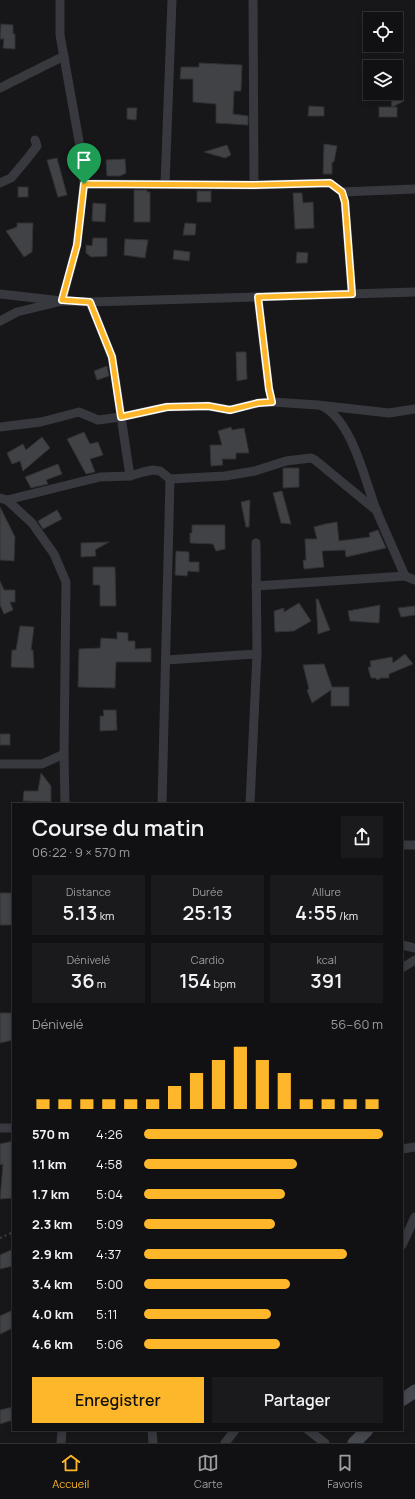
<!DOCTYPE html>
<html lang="fr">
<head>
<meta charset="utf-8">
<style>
  :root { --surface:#111113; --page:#1a1a1c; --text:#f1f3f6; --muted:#9c9da0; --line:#303133; --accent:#feb72a }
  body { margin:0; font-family:Manrope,sans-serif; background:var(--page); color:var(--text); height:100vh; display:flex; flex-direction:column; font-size:15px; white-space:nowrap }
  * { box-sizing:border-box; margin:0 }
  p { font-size:13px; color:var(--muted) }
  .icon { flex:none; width:22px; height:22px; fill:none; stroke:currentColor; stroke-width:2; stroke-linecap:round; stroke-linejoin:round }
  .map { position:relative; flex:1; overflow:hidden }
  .sheet { position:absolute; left:12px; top:803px; width:391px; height:628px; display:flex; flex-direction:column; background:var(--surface); border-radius:0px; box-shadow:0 2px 6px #0003,0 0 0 1px var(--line) }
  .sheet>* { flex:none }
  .tools { position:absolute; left:363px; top:12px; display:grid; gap:8px }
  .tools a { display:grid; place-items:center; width:40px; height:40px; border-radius:0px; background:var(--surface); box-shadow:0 2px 6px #0003,0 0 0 1px var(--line); font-size:20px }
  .pin { position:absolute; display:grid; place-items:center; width:34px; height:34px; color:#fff; margin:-41px -17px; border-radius:50% 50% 50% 0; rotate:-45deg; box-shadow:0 0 4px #0007 }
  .pin .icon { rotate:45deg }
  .round { display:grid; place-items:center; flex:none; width:42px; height:42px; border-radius:0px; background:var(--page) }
  .summary { display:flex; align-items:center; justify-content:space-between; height:68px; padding:0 20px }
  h1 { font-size:22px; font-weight:600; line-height:30px }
  .stats { display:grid; grid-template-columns:repeat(3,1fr); gap:6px; height:68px; padding:4px 20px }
  .stats div { display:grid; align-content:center; border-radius:0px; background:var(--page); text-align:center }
  .stats b { font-size:20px; font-weight:600 }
  .stats small { font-size:11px; font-weight:400 }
  .stats p { font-size:11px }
  .chart { height:112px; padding:8px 20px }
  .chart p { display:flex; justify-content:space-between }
  .chart svg { width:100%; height:72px; margin-top:4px; stroke:var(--accent); stroke-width:6 }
  .cta { display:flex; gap:8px; margin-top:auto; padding:8px 20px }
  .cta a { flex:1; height:46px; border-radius:0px; background:var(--accent); color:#111; font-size:16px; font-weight:600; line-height:46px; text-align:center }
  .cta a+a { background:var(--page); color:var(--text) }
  ul { padding:0 20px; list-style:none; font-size:13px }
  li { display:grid; grid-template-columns:64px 48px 1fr; align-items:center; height:30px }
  li i { height:10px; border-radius:5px; background:var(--accent) }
  .menu { display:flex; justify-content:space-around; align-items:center; height:56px; border-top:1px solid var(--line); background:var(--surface); font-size:11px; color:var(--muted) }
  .menu a { display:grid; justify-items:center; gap:2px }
  .menu .selected { color:var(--accent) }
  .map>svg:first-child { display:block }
</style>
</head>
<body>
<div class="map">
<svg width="415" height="1443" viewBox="0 0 415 1443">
  <rect width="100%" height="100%" fill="#171719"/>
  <g fill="#414246" stroke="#313135">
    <path d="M1,24L13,25V34H15V49L3,48L4,39H0Z"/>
    <path d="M199,63L242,65L241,91H234L233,114L248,116V125L216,123V104L193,102V79H180L181,67H199Z"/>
    <path d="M390,93H401L404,101L392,107Z"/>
    <path d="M309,106L324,107V116H308Z"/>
    <rect x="379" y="107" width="18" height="10"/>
    <path d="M127,108H137L136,120L127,119Z"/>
    <path d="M324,144L337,146L334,162H332V174H323Z"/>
    <path d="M227,145L231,155L225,158L204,152Z"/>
    <path d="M57,158L67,195L58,197L47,160Z"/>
    <path d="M125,159L126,173L120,176H107L106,160Z"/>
    <rect x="18" y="187" width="10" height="10"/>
    <path d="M134,190H147V192H150V222H134Z"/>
    <rect x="197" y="191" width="14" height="11"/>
    <path d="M293,193H302L303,203L313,202L314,228L295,229Z"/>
    <path d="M93,203L106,204L105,222L92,221Z"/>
    <path d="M17,223H33L32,252L24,257L6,231L17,227Z"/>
    <path d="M185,223L196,224L195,235H183Z"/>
    <path d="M93,238H107V256L91,257L86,253V245L92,246Z"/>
    <path d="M125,239L148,240L145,258L124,255Z"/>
    <path d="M174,250L190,252L189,261L173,259Z"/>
    <path d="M297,252L308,253L307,263H296Z"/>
    <path d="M236,352H246L247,379L237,381Z"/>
    <path d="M107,366L109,376L97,380L94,371Z"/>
    <path d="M231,427L232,430L244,428L249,453H236V459H222L223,465L211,466L210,445H222L218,431Z"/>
    <path d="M84,432L90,444L98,442L103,455L90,459L95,472L86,474L67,439Z"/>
    <path d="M42,437L50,448L23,471L20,461L12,464L7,453L23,444L26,450Z"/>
    <path d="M58,464L62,474L46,480L48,484L31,488L25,477Z"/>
    <path d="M283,468H299V487L283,488Z"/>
    <path d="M282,491L291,524L281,523L273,493Z"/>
    <path d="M250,500L249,527H246L241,502Z"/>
    <path d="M0,507L15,537L14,561L0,560Z"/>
    <path d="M57,510L62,519L43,529L38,521Z"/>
    <path d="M337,522L339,541L370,537L369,533L378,530L386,548L346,557L345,550L322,551L324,567L304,569L303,560H306L305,539H317L314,527L325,524Z"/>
    <path d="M192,525H225V549L216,551L213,544L190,543V533H192Z"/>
    <path d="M109,542L95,550L96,556L81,557V543Z"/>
    <path d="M176,551L189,552V562H199V572L188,571L187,576L175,575Z"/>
    <path d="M93,567H115L116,606H100V585H93Z"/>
    <path d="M0,581L4,590H15V602H10L13,610L4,614L0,605Z"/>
    <path d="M316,599H318L330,630L318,634Z"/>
    <path d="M299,603L311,621L294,631L275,632L274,611L284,608V612Z"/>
    <path d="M380,605L379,623L350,621L348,611Z"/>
    <path d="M415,606V615L401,617L398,608Z"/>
    <path d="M20,626L34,627L31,650H33L34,668L11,667L12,650H16Z"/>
    <path d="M117,632L128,633V641H135V649L151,648V662H116L115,688L78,687L79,649L100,648L101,638L117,639Z"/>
    <path d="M405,654L413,664L389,674V678H381L377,680L376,678H371L368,667H371L370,661L392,657L393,663Z"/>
    <path d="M324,664L332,687H349V706H331V690L312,703L307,690L309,689L303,665Z"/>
    <path d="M103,710H116L117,730L100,731V716H104Z"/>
    <rect x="0" y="734" width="10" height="11"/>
    <path d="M41,773L51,786V802L23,801L24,791H38Z"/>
    <rect x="0" y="893" width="13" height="32"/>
    <path d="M0,1013H13V1040L0,1043Z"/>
    <path d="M13,1141V1198L0,1199L3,1164L0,1165V1144Z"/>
    <path d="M13,1249V1266L0,1269V1255Z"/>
    <path d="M13,1310V1328L0,1334V1316Z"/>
    <path d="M13,1407V1420L0,1424V1410Z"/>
  </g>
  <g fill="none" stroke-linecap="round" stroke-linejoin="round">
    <path stroke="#3e4046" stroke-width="2" stroke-dasharray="2 3" stroke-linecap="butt" d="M0,1238L13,1232"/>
    <g stroke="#38393f" stroke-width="9">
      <path d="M253,0L254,185"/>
      <path d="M0,88L64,56"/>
      <path d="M0,183L11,178L27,159L37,146L35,140"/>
      <path d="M84,184L254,185L330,183L342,192L345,202L352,294"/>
      <path d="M165,184L172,0"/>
      <path d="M342,192L415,189"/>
      <path d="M0,294L62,301L90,302L415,292"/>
      <path d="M258,297L269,389L272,402"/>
      <path d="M90,302L112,357L130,476"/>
      <path d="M0,321L17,312L62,301L77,245L84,184L81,152L60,35V0"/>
      <path d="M322,406C353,421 365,482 377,512C386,533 396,555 405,576L415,580"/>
      <path d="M0,427L41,422L79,412L98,420L121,417L167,407L208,406L230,410L258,403L272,402L318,405L389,413L415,409"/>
      <path d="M0,498L7,500L100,477L130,476L143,472L153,470L160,471L170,479L225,476L255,471L286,461L311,458L315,460L377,511"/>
      <path d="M7,500L32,523L54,554L66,582L64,754L65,804"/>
      <path d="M256,586L405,576"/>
      <path d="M166,660L257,654"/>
      <path d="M0,764H42L64,754"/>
      <path d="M162,804L170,479"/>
      <path d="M250,804L257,654L256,543"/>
      <path d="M402,845H415"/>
      <path d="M402,945L415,948"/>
      <path d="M402,968L415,960"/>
      <path d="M0,1128H13"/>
      <path d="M402,1149L415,1147"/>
      <path d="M402,1245L415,1217"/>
      <path d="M152,1430L153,1443"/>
      <path d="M308,1430L325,1443"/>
      <path d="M61,1443L62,1430"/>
      <path d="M225,1443L235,1430"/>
    </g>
    <g stroke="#46484f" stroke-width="13">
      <path d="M402,1400L415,1391"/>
      <path d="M354,1443L367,1430"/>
    </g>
  </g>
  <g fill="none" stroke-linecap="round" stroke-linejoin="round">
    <g stroke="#fff" stroke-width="8">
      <path id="route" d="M330,183L342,192L345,202L352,294L258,297L269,389L272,402L258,403L230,410L208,406L167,407L121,417L112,357L90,302L62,300L77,245L84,184L254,185Z"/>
    </g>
    <use href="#route" stroke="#feb72a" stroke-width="5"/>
  </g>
</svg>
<div class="tools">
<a><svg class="icon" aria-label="locate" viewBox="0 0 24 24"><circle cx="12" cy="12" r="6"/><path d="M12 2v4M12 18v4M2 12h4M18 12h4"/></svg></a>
<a><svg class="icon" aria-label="layers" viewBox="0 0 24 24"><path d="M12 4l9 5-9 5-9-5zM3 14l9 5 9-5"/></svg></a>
</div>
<div class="pin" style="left:84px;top:184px;background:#1e9e55"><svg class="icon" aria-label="arrive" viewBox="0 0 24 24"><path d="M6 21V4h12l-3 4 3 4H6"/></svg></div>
<section class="sheet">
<div class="summary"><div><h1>Course du matin</h1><p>06:22 · 9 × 570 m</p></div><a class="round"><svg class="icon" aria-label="share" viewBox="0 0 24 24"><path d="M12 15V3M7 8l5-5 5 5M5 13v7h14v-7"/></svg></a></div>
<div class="stats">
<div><p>Distance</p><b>5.13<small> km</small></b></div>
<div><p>Durée</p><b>25:13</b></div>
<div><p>Allure</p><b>4:55<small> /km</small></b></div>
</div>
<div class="stats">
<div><p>Dénivelé</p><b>36<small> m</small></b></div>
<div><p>Cardio</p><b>154<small> bpm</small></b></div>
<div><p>kcal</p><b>391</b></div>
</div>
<div class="chart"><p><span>Dénivelé</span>56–60 m</p>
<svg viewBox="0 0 160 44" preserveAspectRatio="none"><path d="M5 44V38M15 44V38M25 44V38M35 44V38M45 44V38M55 44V38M65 44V30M75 44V22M85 44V14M95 44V6M105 44V14M115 44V22M125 44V38M135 44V38M145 44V38M155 44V38"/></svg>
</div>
<ul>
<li><b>570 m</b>4:26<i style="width:100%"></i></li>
<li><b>1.1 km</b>4:58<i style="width:64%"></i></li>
<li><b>1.7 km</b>5:04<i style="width:59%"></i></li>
<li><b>2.3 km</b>5:09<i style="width:55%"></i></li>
<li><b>2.9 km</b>4:37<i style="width:85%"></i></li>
<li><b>3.4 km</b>5:00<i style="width:61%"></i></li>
<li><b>4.0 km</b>5:11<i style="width:53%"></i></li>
<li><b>4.6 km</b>5:06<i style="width:57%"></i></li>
</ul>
<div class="cta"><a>Enregistrer</a><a>Partager</a></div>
</section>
</div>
<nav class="menu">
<a class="selected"><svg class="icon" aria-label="home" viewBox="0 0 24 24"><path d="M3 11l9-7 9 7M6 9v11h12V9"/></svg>Accueil</a>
<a><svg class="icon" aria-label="map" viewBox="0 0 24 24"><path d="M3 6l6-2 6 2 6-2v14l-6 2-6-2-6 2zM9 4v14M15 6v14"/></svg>Carte</a>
<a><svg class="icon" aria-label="saved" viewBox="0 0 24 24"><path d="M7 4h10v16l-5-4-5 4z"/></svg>Favoris</a>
</nav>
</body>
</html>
